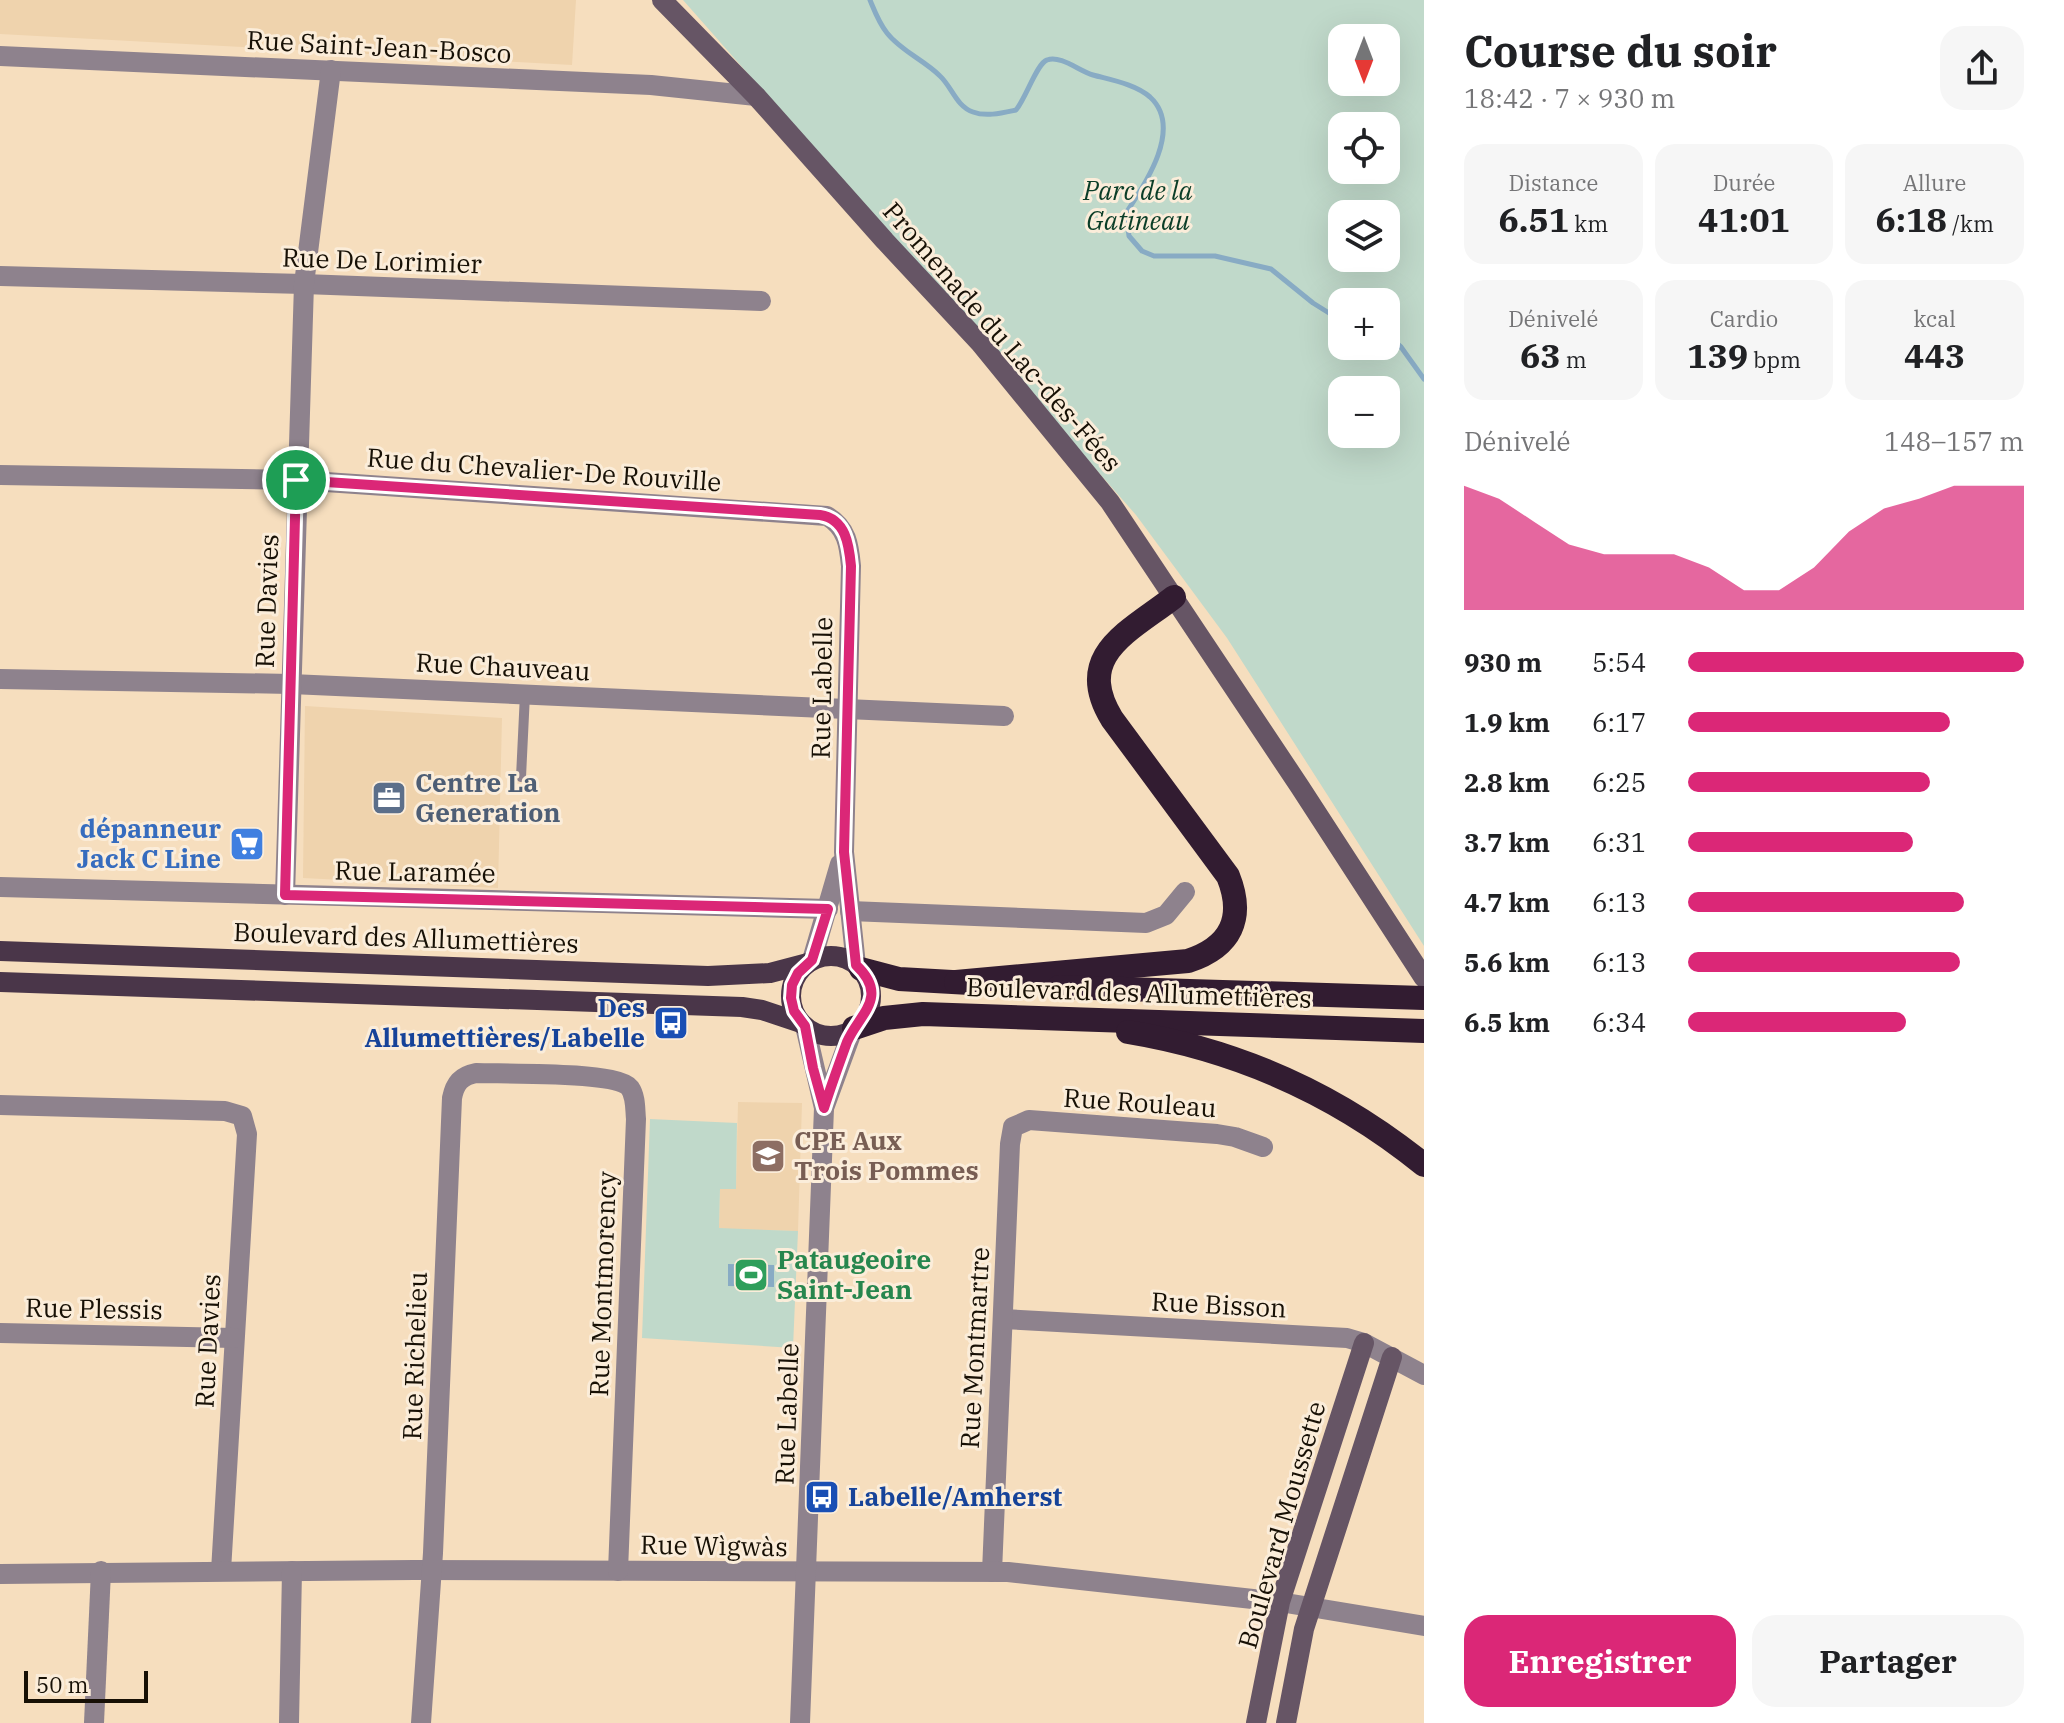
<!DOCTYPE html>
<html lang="fr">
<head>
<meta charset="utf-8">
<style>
  :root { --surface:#fff; --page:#f6f6f6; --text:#202124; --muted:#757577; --accent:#db2777 }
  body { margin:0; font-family:"IBM Plex Serif",serif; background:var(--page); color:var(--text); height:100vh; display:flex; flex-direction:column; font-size:30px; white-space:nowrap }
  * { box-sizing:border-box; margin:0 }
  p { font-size:26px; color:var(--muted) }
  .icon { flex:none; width:44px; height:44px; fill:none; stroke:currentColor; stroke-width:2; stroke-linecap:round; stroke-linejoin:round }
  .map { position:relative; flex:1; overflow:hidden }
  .sheet { display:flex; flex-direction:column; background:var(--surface); width:640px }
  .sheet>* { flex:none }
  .needle { width:52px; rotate:180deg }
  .fabs { position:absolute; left:1328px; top:24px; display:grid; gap:16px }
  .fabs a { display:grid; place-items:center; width:72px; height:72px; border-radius:16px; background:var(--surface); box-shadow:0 8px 32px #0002; font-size:40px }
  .scale { position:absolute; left:24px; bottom:20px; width:124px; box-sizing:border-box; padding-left:8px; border:4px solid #171005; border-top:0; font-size:22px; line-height:28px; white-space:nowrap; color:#171005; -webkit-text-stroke:6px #fbedda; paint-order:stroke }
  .pin { position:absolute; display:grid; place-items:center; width:68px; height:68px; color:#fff; margin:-34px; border:4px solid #fff; border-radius:50%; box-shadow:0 2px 8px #0007 }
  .round { display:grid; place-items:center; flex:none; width:84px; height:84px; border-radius:24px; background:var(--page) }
  .head { display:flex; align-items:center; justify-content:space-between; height:136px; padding:0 40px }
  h1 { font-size:44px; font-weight:800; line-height:60px }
  .stats { display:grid; grid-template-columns:repeat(3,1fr); gap:12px; height:136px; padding:8px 40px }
  .stats div { display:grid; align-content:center; border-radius:20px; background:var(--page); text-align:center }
  .stats b { font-size:34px; font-weight:800 }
  .stats small { font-size:22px; font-weight:400 }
  .stats p { font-size:22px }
  .chart { height:224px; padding:16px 40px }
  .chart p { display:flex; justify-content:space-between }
  .chart svg { width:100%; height:144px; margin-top:8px; fill:var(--accent); opacity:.7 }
  .cta { display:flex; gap:16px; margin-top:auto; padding:16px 40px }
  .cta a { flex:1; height:92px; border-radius:24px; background:var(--accent); color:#fff; font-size:32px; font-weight:800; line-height:92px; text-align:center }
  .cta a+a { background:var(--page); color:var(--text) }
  ul { padding:0 40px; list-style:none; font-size:26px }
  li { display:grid; grid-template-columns:128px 96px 1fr; align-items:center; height:60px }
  li i { height:20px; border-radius:10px; background:var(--accent) }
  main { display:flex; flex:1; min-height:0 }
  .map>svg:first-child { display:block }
</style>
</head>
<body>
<main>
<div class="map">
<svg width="1424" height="1723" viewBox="0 0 1424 1723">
  <rect width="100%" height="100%" fill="#f6debe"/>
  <g fill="#efd3ad">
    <path d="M0,0H576L572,65L0,34Z"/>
    <path d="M305,706L502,718L498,888L303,878Z"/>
    <path d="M738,1102L802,1103L798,1231L719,1229L720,1189H736Z"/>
  </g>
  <g fill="#c0d9ca" fill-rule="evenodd">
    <path d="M683,0H1424V946L1227,638L1136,515ZM1342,38H1386V82H1342ZM1342,126H1386V170H1342ZM1342,214H1386V258H1342ZM1342,302H1386V346H1342ZM1342,390H1386V434H1342Z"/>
    <path d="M650,1119L737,1123L736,1189H720L719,1228L798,1231L793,1348L642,1338Z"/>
  </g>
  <path fill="#88abc4" d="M728,1264L774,1265V1287L728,1286Z"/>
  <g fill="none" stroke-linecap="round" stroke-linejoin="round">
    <g stroke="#88abc4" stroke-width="5">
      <path d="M870,0C875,12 879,23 887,33C901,51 924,60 940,76C952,87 956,106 973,112C986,117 1002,113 1016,110C1026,98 1037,63 1047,60C1061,55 1079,71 1093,75C1111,80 1135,84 1150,97C1184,128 1144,186 1126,213L1129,236L1142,251L1154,256H1215L1271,269L1313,303L1329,313L1342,317"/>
      <path d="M1386,334L1401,347L1424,379"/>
    </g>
    <path stroke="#8e828d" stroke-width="10" d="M521,777L525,694"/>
    <g stroke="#8e828d" stroke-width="20">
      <path d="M0,56L651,85L756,96"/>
      <path d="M0,276L304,284L761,301"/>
      <path d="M0,475L296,480L827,516C847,528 849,545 851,566L844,852L856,965"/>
      <path d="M0,679L291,684L1004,716"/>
      <path d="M0,887L828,909"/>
      <path d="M285,895L304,284L331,70"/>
      <path d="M850,911L1146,923L1166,915L1185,892"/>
      <path d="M812,960L840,864"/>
      <path d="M0,1105L225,1111L242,1116L247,1134L221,1571"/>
      <path d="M824,1108L853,1029"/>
      <path d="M1003,1319L1347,1338L1364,1343L1424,1375"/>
      <path d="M0,1333L234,1338"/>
      <path d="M992,1572L1010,1144L1013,1127L1029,1120L1217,1134L1235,1137L1263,1147"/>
      <path d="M0,1574L414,1570L1008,1572L1280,1602L1424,1626"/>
      <path d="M94,1723L101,1571"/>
      <path d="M289,1723L292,1571"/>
      <path d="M421,1723L433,1553L452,1098C455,1083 461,1076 476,1073C502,1074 617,1071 630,1088C636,1097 635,1109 636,1119L618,1571"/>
      <path d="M800,1723L824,1108L805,1026"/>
    </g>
    <g stroke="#665565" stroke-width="20">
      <path d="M662,0L756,96L885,241L980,343L1110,502L1300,787L1424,978"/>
      <path d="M1256,1723L1280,1602L1364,1343"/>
      <path d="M1286,1723L1304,1629L1392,1357"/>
    </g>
    <g stroke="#4a3649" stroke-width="20">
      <path d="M0,951L708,976L770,973L808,963"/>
      <circle cx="831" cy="996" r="40"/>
      <path d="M0,982L742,1007L762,1010L801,1023"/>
    </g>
    <g stroke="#321c31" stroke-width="24">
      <path d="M861,969L899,979L970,983"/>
      <path d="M956,982L1188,961C1231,947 1245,918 1228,876L1112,719C1073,655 1129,632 1174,597"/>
      <path d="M1059,987L1424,998"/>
      <path d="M854,1028L884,1018L923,1014L1424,1031"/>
      <path d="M1128,1032C1237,1050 1338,1095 1424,1165"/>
    </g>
  </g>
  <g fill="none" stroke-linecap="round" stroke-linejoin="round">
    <g stroke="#fff" stroke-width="16">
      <path id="route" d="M296,480L820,515C846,519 849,545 851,566L844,852L856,965C890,997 859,1014 847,1042C839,1064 831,1086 824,1108L813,1068L805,1026L794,1011L791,998L792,985L798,973L812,960L828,909L285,895Z"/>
    </g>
    <use href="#route" stroke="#db2777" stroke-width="10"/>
  </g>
  <defs>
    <g id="office-square" transform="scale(1.8)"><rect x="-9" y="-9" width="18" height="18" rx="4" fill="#5c6f8a" stroke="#fbedda"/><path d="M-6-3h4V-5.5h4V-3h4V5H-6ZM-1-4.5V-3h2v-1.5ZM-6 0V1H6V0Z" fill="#fff"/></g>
    <g id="supermarket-square" transform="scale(1.8)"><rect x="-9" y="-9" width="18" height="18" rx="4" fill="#3f7fe0" stroke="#fbedda"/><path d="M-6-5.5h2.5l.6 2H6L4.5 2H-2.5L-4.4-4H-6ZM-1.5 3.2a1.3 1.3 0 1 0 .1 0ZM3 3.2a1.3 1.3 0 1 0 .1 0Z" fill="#fff"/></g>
    <g id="bus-square" transform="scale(1.8)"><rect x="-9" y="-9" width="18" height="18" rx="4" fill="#1a4fb4" stroke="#fbedda"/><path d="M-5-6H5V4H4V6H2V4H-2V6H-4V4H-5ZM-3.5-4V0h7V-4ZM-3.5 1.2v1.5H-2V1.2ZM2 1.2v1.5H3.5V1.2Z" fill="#fff"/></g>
    <g id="school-square" transform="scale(1.8)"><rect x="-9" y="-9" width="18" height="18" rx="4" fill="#8d6e63" stroke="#fbedda"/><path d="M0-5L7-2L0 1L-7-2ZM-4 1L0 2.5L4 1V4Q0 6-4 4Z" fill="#fff"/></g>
    <g id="stadium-square" transform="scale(1.8)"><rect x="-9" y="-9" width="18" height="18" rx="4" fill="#2e9e5b" stroke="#fbedda"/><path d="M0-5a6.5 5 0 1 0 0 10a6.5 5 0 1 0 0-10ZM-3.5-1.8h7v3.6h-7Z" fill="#fff"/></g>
  </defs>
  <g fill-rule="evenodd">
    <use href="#office-square" x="389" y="798"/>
    <use href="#supermarket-square" x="247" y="844"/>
    <use href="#bus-square" x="671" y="1023"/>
    <use href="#school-square" x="768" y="1156"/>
    <use href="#stadium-square" x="751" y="1275"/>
    <use href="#bus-square" x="822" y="1497"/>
  </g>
  <g text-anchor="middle" stroke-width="6" stroke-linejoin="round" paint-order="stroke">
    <g font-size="26" fill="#171005" stroke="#fbedda">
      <text transform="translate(379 47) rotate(3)" y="9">Rue Saint-Jean-Bosco</text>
      <text transform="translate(382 261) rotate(2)" y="9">Rue De Lorimier</text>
      <text transform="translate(1002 337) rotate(49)" y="9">Promenade du Lac-des-Fées</text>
      <text transform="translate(544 470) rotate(4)" y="9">Rue du Chevalier-De Rouville</text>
      <text transform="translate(267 601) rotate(-88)" y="9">Rue Davies</text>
      <text transform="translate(503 667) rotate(3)" y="9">Rue Chauveau</text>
      <text transform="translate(822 688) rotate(-89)" y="9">Rue Labelle</text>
      <text transform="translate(415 872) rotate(1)" y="9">Rue Laramée</text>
      <text transform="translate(406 938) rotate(2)" y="9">Boulevard des Allumettières</text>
      <text transform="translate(1139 993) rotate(2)" y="9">Boulevard des Allumettières</text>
      <text transform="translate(1140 1103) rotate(4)" y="9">Rue Rouleau</text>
      <text transform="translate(603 1284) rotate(-88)" y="9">Rue Montmorency</text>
      <text transform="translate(1219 1305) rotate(3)" y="9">Rue Bisson</text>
      <text transform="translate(94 1309) rotate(1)" y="9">Rue Plessis</text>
      <text transform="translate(208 1341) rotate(-87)" y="9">Rue Davies</text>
      <text transform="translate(975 1348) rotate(-87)" y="9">Rue Montmartre</text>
      <text transform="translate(415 1356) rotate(-88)" y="9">Rue Richelieu</text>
      <text transform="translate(787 1414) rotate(-88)" y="9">Rue Labelle</text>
      <text transform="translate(1282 1525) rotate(-74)" y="9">Boulevard Moussette</text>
      <text transform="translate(714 1546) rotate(1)" y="9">Rue Wìgwàs</text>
    </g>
    <g font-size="26" font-style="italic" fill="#0a3d27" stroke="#fbedda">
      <text x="1138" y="200">Parc de la<tspan x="1138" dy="30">Gatineau</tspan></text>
    </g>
    <g font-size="26" font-weight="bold" fill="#4e5e75" stroke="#fbedda" text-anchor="start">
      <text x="415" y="792">Centre La<tspan x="415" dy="30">Generation</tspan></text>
    </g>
    <g font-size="26" font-weight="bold" fill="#366cbe" stroke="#fbedda" text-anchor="end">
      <text x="221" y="838">dépanneur<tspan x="221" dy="30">Jack C Line</tspan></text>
    </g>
    <g font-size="26" font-weight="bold" fill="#164399" stroke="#fbedda" text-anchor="end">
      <text x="645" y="1017">Des<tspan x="645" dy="30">Allumettières/Labelle</tspan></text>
      <text x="848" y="1506" text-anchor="start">Labelle/Amherst</text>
    </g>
    <g font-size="26" font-weight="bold" fill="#785e54" stroke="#fbedda" text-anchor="start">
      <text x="794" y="1150">CPE Aux<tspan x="794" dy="30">Trois Pommes</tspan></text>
    </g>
    <g font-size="26" font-weight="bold" fill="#27864d" stroke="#fbedda" text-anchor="start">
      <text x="777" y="1269">Pataugeoire<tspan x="777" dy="30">Saint-Jean</tspan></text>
    </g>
  </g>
</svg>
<div class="fabs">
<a><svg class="needle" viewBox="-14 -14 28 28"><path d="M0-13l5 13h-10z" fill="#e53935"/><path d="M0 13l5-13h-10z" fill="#757577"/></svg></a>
<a><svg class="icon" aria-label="locate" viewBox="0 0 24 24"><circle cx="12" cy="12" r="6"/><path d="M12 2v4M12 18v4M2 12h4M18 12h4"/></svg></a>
<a><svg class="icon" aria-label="layers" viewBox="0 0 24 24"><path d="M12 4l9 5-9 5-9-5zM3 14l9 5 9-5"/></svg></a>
<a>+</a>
<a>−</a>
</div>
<div class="scale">50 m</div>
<div class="pin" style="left:296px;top:480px;background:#1e9e55"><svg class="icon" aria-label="arrive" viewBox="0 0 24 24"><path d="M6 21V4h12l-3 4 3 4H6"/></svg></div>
</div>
<section class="sheet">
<div class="head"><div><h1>Course du soir</h1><p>18:42 · 7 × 930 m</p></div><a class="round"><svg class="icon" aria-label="share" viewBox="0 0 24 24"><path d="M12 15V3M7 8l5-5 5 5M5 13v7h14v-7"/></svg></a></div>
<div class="stats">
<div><p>Distance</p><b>6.51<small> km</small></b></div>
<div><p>Durée</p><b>41:01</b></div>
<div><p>Allure</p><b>6:18<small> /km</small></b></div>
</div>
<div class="stats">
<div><p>Dénivelé</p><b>63<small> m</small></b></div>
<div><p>Cardio</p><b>139<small> bpm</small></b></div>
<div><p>kcal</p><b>443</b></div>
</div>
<div class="chart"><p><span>Dénivelé</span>148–157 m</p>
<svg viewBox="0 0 160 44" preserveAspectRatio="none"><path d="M0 44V6L10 10L20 17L30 24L40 27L50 27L60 27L70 31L80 38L90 38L100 31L110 20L120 13L130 10L140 6L150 6L160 6V44z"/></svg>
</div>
<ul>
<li><b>930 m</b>5:54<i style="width:100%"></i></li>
<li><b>1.9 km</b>6:17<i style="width:78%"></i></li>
<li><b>2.8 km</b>6:25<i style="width:72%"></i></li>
<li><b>3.7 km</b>6:31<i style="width:67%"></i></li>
<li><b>4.7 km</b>6:13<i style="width:82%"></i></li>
<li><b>5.6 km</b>6:13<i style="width:81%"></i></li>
<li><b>6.5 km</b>6:34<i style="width:65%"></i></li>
</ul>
<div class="cta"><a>Enregistrer</a><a>Partager</a></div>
</section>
</main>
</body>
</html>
